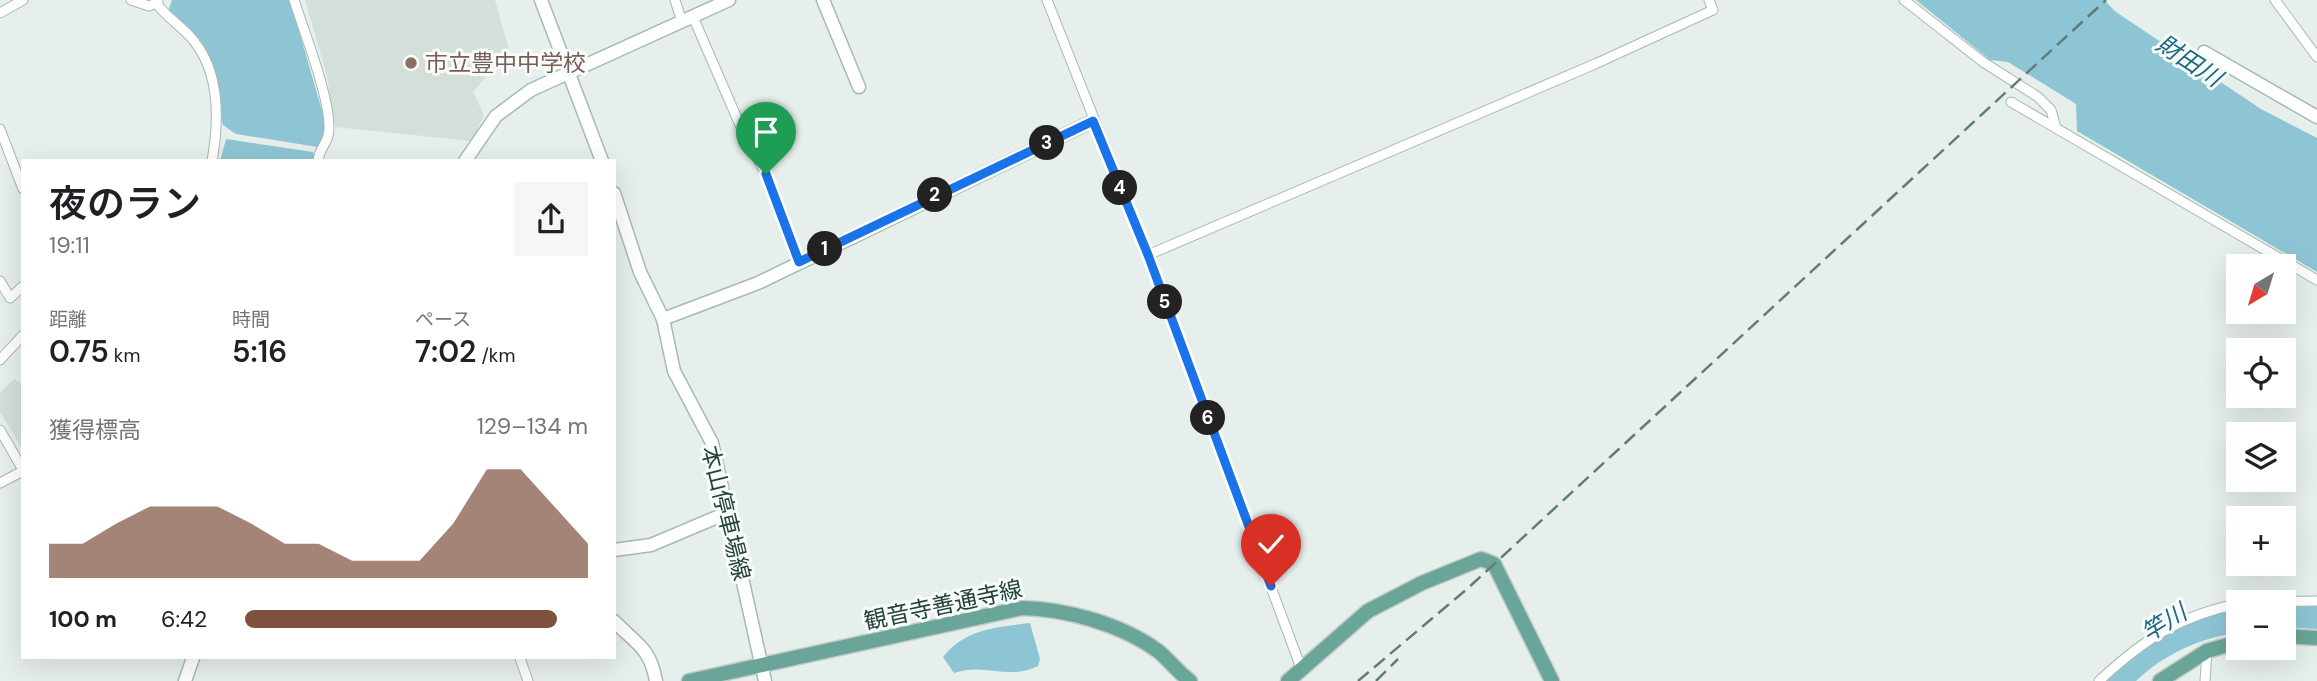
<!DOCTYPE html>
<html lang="ja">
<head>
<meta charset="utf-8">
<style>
  :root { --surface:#fff; --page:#f6f6f6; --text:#202124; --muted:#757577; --accent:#7f513f }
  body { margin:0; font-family:"DM Sans","Noto Sans JP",sans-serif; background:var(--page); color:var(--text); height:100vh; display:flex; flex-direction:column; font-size:26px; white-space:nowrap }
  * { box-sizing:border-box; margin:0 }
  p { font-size:23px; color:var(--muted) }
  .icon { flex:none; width:38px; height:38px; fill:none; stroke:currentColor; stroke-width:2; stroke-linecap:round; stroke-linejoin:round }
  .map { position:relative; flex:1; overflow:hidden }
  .drawer { position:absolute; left:21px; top:159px; width:595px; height:500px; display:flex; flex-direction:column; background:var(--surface); border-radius:0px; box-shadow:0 7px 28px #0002 }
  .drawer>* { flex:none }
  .needle { width:46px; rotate:218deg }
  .buttons { position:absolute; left:2226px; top:254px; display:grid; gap:14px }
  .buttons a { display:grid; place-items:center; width:70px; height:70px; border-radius:0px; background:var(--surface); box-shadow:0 7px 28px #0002; font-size:35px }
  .pin { position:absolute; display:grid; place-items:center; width:60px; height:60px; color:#fff; margin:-72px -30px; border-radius:50% 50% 50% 0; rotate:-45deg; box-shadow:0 0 7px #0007 }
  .pin .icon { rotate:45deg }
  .km { position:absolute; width:35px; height:35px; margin:-18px; border-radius:50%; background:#222; color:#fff; font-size:19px; line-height:35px; text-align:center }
  .round { display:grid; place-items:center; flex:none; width:74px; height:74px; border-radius:0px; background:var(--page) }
  .headline { display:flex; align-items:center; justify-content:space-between; height:119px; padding:0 28px }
  h1 { font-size:38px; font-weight:600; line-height:52px }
  .stats { display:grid; grid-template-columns:repeat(3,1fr); gap:10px; height:119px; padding:7px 28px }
  .stats div { display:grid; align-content:center }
  .stats b { font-size:30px; font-weight:600 }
  .stats small { font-size:19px; font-weight:400 }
  .stats p { font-size:19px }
  .chart { height:196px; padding:14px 28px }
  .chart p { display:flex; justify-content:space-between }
  .chart svg { width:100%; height:126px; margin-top:7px; fill:var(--accent); opacity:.7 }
  ul { padding:0 28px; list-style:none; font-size:23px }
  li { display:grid; grid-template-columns:112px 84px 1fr; align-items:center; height:52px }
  li i { height:18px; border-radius:9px; background:var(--accent) }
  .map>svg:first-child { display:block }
</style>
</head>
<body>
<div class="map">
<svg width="2317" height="681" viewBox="0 0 2317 681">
  <rect width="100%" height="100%" fill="#e6efeb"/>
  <g fill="#d4dfda">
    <path d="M305,0H495L509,50L473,92L484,115L472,141L335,127L327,76Z"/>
    <path d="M14,379L23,384V450L0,412V393Z"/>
  </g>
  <g fill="#8ec5d4">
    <path d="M172,0H290L325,121L324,136L318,147L236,134L223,125L210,60L199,38L168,11Z"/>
    <path d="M1916,0H2104L2116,12L2261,109L2317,138V272L2077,131L2076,104L2008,62L1990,60Z"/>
    <path d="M226,139L313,152L316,161H220Z"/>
    <path d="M2284,604H2317V629L2284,627Z"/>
    <path d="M2238,606V633C2201,637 2163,655 2136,681H2107C2144,641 2185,619 2238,606Z"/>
    <path d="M1030,623L1040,659L1038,666C1007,681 984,662 954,673L943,657C965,629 996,627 1030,623Z"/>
  </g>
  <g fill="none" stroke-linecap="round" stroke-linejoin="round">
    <g stroke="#a8b8b3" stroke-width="11">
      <g id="street">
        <path d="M131,0L149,6L158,2"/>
        <path d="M294,0C303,29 335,109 328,136C325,146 319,150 318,161"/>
        <path d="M675,0L682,22"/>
        <path d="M1047,0L1148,255L1301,668"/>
        <path d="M1904,0L1983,62L2038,97L2051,110L2056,128"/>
        <path d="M2275,0L2317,57"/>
        <path d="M156,3C167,18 183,27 194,41C221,75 219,122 212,161"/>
        <path d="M0,13L23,0"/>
        <path d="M693,17L743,132L766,174L799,262"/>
        <path d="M2011,102L2317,280"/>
        <path d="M0,129L23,189"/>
        <path d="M1148,255L1595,64L1713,10L1709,0"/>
        <path d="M0,281L10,298L23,286"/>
        <path d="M0,360L23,335"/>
        <path d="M0,430L23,470"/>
        <path d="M0,483L23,471"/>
        <path d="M2247,602L2317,601"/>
        <path d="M520,658L528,681"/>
        <path d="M2099,681C2142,641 2180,615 2238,604"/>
        <path d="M2205,681L2207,651"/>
      </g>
    </g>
    <g stroke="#a4bbb4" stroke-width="15">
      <g id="secondary">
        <path d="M541,0L602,161"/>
        <path d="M823,0L859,87"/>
        <path d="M2204,52L2317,117"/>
        <path d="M465,161L496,116L531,90L729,0"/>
        <path d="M614,193L640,272L663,319L674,371L712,443L765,681"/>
        <path d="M663,319L758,283L1093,121"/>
        <path d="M614,550L651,545L729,512"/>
        <path d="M614,621C636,644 650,647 656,681"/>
        <path d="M185,681L193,658"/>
      </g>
    </g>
    <g stroke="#c2cac8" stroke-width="17">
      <g id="primary">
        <path d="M2284,636L2317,638"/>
        <path d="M689,681L1022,608C1066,609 1121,624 1158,651C1169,660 1178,672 1190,681"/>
        <path d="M1288,681L1368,611L1422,583L1481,559L1494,564L1552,681"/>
        <path d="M2160,681L2207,651L2238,642"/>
      </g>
    </g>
    <use href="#street" stroke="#fff" stroke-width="9"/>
    <use href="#secondary" stroke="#fff" stroke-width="12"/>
    <use href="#primary" stroke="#6aa599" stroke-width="14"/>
    <g stroke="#5f7d76" stroke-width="2.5" stroke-dasharray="14 7" stroke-linecap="butt">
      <path d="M1358,681L1467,589L2106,0"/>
      <path d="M1376,681L1398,659"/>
    </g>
  </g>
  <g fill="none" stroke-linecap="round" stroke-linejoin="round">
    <g stroke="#fff" stroke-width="14">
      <path id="route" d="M766,174L799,262L1093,121L1148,255L1271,586"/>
    </g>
    <use href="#route" stroke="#1a73e8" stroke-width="9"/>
  </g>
  <circle fill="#8d6e63" stroke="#f7fbf9" stroke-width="2.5" cx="411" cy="63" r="7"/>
  <g text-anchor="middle" stroke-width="6" stroke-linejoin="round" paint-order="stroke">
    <g font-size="23" fill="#785e54" stroke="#f7fbf9" text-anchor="start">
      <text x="425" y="71">市立豊中中学校</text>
    </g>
    <g font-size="23" fill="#24423b" stroke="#f7fbf9">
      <text transform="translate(726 513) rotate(76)" y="8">本山停車場線</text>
      <text transform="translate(943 605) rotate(-12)" y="8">観音寺善通寺線</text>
    </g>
    <g font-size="24" font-style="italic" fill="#1c6980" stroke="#f7fbf9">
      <text transform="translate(2189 61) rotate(33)" y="8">財田川</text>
      <text transform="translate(2164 623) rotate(-32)" y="8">竿川</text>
    </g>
  </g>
</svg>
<div class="buttons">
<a><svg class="needle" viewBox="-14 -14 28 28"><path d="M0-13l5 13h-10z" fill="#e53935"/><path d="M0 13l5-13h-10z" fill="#757577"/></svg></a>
<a><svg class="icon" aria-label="locate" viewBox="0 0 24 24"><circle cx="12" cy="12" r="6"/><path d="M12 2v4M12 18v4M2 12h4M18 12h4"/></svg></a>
<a><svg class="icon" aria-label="layers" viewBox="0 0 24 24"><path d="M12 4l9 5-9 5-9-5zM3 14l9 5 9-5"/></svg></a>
<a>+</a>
<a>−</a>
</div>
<div class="pin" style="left:766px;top:174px;background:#1e9e55"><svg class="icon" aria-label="arrive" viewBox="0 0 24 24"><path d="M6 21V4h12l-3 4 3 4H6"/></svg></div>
<div class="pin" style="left:1271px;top:586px;background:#d93025"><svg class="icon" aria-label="check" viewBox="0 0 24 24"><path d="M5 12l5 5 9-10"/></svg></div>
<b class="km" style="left:825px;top:249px">1</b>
<b class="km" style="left:935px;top:195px">2</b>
<b class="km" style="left:1047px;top:143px">3</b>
<b class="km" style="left:1120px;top:188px">4</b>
<b class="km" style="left:1165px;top:302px">5</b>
<b class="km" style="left:1208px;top:418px">6</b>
<section class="drawer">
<div class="headline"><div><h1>夜のラン</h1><p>19:11</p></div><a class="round"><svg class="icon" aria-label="share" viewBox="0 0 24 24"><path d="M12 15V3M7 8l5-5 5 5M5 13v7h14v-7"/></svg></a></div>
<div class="stats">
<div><p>距離</p><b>0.75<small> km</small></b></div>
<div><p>時間</p><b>5:16</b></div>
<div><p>ペース</p><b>7:02<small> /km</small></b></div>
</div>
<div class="chart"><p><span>獲得標高</span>129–134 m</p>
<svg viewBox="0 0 160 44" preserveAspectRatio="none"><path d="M0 44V32L10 32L20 25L30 19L40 19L50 19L60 25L70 32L80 32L90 38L100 38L110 38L120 25L130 6L140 6L150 19L160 32V44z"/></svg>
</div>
<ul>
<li><b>100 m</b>6:42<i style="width:91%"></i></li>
</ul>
</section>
</div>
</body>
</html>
